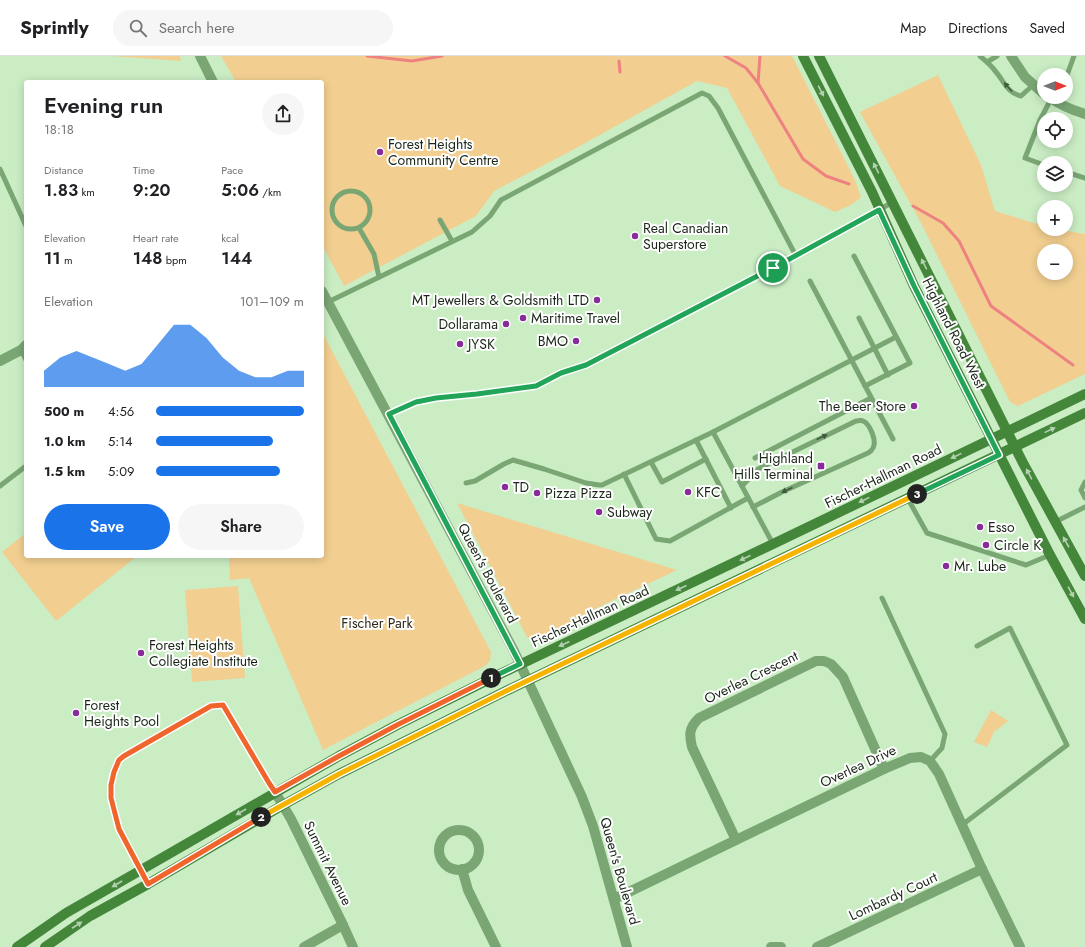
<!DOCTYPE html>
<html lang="en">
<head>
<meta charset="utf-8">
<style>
  :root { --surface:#fff; --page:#f6f6f6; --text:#202124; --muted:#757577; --line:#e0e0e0; --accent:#1a73e8 }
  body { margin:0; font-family:Jost,sans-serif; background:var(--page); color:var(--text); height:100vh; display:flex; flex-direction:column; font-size:15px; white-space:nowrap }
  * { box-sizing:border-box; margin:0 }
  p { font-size:13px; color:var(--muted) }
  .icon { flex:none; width:22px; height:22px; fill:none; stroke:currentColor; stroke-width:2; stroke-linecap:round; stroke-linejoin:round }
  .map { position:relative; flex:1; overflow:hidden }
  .side { position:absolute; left:24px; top:24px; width:300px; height:478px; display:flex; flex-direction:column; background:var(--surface); border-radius:4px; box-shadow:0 2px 10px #0003 }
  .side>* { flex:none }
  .needle { width:26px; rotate:90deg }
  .fabs { position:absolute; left:1037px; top:12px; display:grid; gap:8px }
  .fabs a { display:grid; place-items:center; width:36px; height:36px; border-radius:50%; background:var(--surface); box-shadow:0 2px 10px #0003; font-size:20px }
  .pin { position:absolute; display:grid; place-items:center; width:34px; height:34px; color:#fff; margin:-17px; border:2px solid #fff; border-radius:50%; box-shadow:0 1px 4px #0007 }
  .km { position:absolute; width:20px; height:20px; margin:-10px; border-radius:50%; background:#222; color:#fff; font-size:11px; line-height:20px; text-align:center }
  .round { display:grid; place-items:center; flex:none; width:42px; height:42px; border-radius:21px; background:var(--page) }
  .overview { display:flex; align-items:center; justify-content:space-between; height:68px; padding:0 20px }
  h1 { font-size:22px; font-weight:600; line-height:30px }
  .figures { display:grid; grid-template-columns:repeat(3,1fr); gap:6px; height:68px; padding:4px 20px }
  .figures div { display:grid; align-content:center }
  .figures b { font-size:17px; font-weight:600 }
  .figures small { font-size:11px; font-weight:400 }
  .figures p { font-size:11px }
  .chart { height:112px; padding:8px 20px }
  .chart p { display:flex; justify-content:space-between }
  .chart svg { width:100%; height:72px; margin-top:4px; fill:var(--accent); opacity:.7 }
  .action { display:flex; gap:8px; margin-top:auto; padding:8px 20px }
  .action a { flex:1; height:46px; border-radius:24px; background:var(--accent); color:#fff; font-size:16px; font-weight:600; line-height:46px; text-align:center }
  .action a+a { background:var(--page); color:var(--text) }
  ul { padding:0 20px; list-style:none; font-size:13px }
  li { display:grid; grid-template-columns:64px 48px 1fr; align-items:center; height:30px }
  li i { height:10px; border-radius:5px; background:var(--accent) }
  header { display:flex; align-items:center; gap:24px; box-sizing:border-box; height:56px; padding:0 20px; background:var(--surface); border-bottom:1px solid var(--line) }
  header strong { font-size:19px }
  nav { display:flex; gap:22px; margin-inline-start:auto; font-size:14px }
  .search { width:280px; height:36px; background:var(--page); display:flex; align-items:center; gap:10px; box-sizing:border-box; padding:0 14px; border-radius:22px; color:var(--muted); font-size:15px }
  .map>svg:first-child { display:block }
</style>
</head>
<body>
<header>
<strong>Sprintly</strong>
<div class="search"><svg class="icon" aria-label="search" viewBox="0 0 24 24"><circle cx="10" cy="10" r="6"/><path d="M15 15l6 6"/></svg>Search here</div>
<nav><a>Map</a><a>Directions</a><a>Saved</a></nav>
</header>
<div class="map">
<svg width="1085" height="891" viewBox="0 0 1085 891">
  <rect width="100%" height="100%" fill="#caedc4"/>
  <g fill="#f2cf91" fill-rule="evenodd">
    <path d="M111,0H180L181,5Z"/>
    <path d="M221,0H792L855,124L861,141L851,149L835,156L780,130L727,32L697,25L569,96L494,135L476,160L344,230L322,189V26H236Z"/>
    <path d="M938,19L981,109L995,155L1044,170V173H1056L1085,178V318L1018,350L1010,346L922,169L860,56ZM1044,195H1066V217H1044Z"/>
    <path d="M322,276L491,596L490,605L485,610L386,661L323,694L249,522L230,524L229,500H322Z"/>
    <path d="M457,447L677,514L603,549L534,585L527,581Z"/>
    <path d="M26,477V500H137L56,565L2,496Z"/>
    <path d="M238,530L245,622L192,626L185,534Z"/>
    <path d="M991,654L1008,665L994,676L987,691L974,686Z"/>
  </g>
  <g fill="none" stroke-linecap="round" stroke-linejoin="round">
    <g stroke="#ed8281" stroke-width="3">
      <path d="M367,0L412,5L442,0"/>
      <path d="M725,0L746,12L758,27L803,103L826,120L849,128"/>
      <path d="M619,5L620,16"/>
      <path d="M758,27L760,0"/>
      <path d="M913,150L943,167L959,185L991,250L1073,309"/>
    </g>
    <g stroke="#7aa674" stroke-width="5">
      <path d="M980,0C986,5 992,10 996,16C1004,25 1007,37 1021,40L1033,29"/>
      <path d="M987,6L997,0"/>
      <path d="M1066,22L1074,0"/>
      <path d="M1044,109L1025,102L1040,64L1051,43"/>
      <path d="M0,113L26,170"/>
      <path d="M1066,116L1085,122"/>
      <circle cx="351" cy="154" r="19"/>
      <path d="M440,164L452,185"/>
      <path d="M359,172L374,198L379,221"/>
      <path d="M854,200L910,307L865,330"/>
      <path d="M810,225L893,383"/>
      <path d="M328,246L472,176L490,160L501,144L702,37L709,40L718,52L796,200"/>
      <path d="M859,262L888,319"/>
      <path d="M21,294L26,304"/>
      <path d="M389,358L416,346L436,342L477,338L536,330L561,317L586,309L796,200L893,146"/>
      <path d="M713,376L773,488"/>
      <path d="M696,384L731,452"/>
      <path d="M755,402L871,342"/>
      <path d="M651,406L662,426L706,403"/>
      <path d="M624,418L656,483L670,485L748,442"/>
      <path d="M1085,426L1081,434L1085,442"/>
      <path d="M466,427L475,425L504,408L513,404L544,413L586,427L599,429H602L713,376L896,281"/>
      <path d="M0,430L26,410"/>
      <path d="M742,430L758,413L856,365C858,365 861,364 863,365C870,368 877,385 873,392C872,394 870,396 868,397L782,436L753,451"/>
      <path d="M908,443L927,477L1026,509L1050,499"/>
      <path d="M1055,466L1085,451"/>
      <path d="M882,542L945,678L942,692L930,705"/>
      <path d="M962,769L1067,689L1010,572L977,590"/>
      <path d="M148,828L119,773L111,742V729L114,716L119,704L124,700L211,650L223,649L269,727L275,736"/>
    </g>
    <g stroke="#7aa674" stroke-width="10">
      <path d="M1011,0L1025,21L1044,38"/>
      <path d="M1049,41C1060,49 1072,54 1085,58"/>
      <path d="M0,305L21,294L26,289"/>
      <path d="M275,736L291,763L343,869L353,891"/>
      <circle cx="459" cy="794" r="20"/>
      <path d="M736,784L692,691C689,678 689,672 699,662L816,605H824L831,608L843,621L884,713"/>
      <path d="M462,813L468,834L496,891"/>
      <path d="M614,843L633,834L736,784L884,713L910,702L921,701L930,705L939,718L982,813L1020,891"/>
      <path d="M304,891L343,869"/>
      <path d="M771,891H781"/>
      <path d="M817,891L982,813"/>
    </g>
    <g stroke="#7aa674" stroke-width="10">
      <path d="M200,0L213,26"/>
      <path d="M322,235L514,595L582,741L593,770L627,891"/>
    </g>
    <g stroke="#44873b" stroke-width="10">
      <path d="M803,0L872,136L914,230L1050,499L1085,563"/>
      <path d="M819,0L1023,407L1085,520"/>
      <path d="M17,891L66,857L141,814L339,700L397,669L500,618L773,488L1085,338"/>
      <path d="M45,891L90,860L148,828L283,749L339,718L508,634L1085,357"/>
    </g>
  </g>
  <defs><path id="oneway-solid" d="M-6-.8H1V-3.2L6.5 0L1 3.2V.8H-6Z"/></defs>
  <g fill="#405a3d">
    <use href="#oneway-solid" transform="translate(1008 31) rotate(-131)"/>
    <use href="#oneway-solid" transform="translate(822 381) rotate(-26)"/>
    <use href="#oneway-solid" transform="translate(787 434) rotate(155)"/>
  </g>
  <g fill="#b4cfb1">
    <use href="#oneway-solid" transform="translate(821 35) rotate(63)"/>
    <use href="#oneway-solid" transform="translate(876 112) rotate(-117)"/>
    <use href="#oneway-solid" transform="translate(924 208) rotate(-117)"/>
    <use href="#oneway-solid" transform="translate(1050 374) rotate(-26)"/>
    <use href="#oneway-solid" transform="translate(956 400) rotate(154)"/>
    <use href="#oneway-solid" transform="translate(1029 418) rotate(-118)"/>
    <use href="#oneway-solid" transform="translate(864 444) rotate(154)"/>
    <use href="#oneway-solid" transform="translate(1066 486) rotate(-119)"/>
    <use href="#oneway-solid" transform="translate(745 502) rotate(155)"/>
    <use href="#oneway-solid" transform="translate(681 532) rotate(155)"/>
    <use href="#oneway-solid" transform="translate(1071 536) rotate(62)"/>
    <use href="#oneway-solid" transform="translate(564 588) rotate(155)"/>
    <use href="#oneway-solid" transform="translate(241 756) rotate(150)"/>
    <use href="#oneway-solid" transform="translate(117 828) rotate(150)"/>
    <use href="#oneway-solid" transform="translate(77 869) rotate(-33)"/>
  </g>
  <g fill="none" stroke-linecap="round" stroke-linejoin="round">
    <g stroke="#fff" stroke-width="8">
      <path id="split-1" d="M491,622L520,608L389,358L416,346L436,342L477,338L536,330L561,317L586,309L773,212"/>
    </g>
    <g stroke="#fff" stroke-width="8">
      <path id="split-2" d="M261,761L148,828L119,773L111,742V729L114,716L119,704L124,700L211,650L223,649L269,727L275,736L339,700L397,669L491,622"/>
    </g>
    <g stroke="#fff" stroke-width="8">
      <path id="split-3" d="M261,761L339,718L508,634L917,438"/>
    </g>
    <g stroke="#fff" stroke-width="8">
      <path id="split-4" d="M773,212L879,154L914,230L999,399L917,438"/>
    </g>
    <use href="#split-1" stroke="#22a559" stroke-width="5"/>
    <use href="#split-2" stroke="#f0652b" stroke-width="5"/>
    <use href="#split-3" stroke="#f5b400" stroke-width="5"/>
    <use href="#split-4" stroke="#22a559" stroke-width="5"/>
  </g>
  <g fill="#872c98" stroke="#fff" stroke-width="1.5">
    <circle cx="380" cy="96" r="4"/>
    <circle cx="635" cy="180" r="4"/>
    <circle cx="597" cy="244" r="4"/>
    <circle cx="523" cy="262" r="4"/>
    <circle cx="506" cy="268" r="4"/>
    <circle cx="576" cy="285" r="4"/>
    <circle cx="460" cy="288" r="4"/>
    <circle cx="914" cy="350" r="4"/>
    <rect x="817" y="406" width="8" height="8" rx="2"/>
    <circle cx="505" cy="431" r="4"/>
    <circle cx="688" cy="436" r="4"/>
    <circle cx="537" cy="437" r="4"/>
    <circle cx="599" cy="456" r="4"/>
    <circle cx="980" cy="471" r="4"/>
    <circle cx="986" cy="489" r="4"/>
    <circle cx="946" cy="510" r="4"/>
    <circle cx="141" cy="597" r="4"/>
    <circle cx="76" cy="657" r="4"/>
  </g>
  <g text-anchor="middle" stroke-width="4" stroke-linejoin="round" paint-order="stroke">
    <g font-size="14" fill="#1a2718" stroke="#fff" text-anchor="start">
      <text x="388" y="93">Forest Heights<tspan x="388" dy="16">Community Centre</tspan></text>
      <text x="643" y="177">Real Canadian<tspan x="643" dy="16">Superstore</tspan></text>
      <text x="589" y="249" text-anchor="end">MT Jewellers &amp; Goldsmith LTD</text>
      <text x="531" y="267">Maritime Travel</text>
      <text x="498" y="273" text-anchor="end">Dollarama</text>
      <text x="568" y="290" text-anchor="end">BMO</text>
      <text x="468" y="293">JYSK</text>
      <text x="906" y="355" text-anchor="end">The Beer Store</text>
      <text x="813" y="407" text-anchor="end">Highland<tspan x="813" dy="16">Hills Terminal</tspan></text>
      <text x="513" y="436">TD</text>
      <text x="696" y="441">KFC</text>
      <text x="545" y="442">Pizza Pizza</text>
      <text x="607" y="461">Subway</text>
      <text x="988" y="476">Esso</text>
      <text x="994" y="494">Circle K</text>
      <text x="954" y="515">Mr. Lube</text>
      <text x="149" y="594">Forest Heights<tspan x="149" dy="16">Collegiate Institute</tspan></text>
      <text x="84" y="654">Forest<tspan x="84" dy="16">Heights Pool</tspan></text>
    </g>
    <g font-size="14" fill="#1a2718" stroke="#fff">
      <text transform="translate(954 277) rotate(63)" y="5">Highland Road West</text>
      <text transform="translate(883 420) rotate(-26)" y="5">Fischer-Hallman Road</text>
      <text transform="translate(488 517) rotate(62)" y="5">Queen's Boulevard</text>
      <text transform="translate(590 560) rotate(-25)" y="5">Fischer-Hallman Road</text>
      <text transform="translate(751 621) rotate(-26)" y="5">Overlea Crescent</text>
      <text transform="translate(858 710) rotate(-25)" y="5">Overlea Drive</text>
      <text transform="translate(328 807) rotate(64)" y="5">Summit Avenue</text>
      <text transform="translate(620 815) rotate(74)" y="5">Queen's Boulevard</text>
      <text transform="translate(893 840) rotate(-25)" y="5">Lombardy Court</text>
    </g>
    <g font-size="14" fill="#322817" stroke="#fff">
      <text x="377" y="572">Fischer Park</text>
    </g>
  </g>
</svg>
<div class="fabs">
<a><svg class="needle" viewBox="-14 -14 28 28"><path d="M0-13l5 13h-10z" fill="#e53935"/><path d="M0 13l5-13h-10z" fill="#757577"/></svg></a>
<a><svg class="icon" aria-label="locate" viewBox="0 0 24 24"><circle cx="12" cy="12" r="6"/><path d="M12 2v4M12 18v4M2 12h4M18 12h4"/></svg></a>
<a><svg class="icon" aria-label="layers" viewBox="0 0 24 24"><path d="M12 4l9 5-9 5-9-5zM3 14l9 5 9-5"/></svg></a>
<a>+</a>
<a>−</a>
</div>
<div class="pin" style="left:773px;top:212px;background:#1e9e55"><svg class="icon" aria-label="arrive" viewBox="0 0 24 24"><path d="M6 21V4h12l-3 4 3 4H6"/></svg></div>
<b class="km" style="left:491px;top:622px">1</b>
<b class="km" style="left:261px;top:761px">2</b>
<b class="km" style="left:917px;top:438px">3</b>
<section class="side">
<div class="overview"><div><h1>Evening run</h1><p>18:18</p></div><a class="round"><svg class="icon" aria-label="share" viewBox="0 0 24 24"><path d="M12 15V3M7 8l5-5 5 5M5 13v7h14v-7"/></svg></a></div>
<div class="figures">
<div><p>Distance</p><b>1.83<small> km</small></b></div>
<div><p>Time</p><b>9:20</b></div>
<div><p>Pace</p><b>5:06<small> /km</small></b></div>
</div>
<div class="figures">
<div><p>Elevation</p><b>11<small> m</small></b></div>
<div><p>Heart rate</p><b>148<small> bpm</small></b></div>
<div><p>kcal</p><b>144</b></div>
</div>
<div class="chart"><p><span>Elevation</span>101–109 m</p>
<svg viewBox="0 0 160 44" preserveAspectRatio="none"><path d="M0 44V34L10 26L20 22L30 26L40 30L50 34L60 30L70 18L80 6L90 6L100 14L110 26L120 34L130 38L140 38L150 34L160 34V44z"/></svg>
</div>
<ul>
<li><b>500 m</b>4:56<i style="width:100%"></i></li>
<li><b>1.0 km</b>5:14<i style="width:79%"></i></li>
<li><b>1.5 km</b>5:09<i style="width:84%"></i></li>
</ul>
<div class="action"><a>Save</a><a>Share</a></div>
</section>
</div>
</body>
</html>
